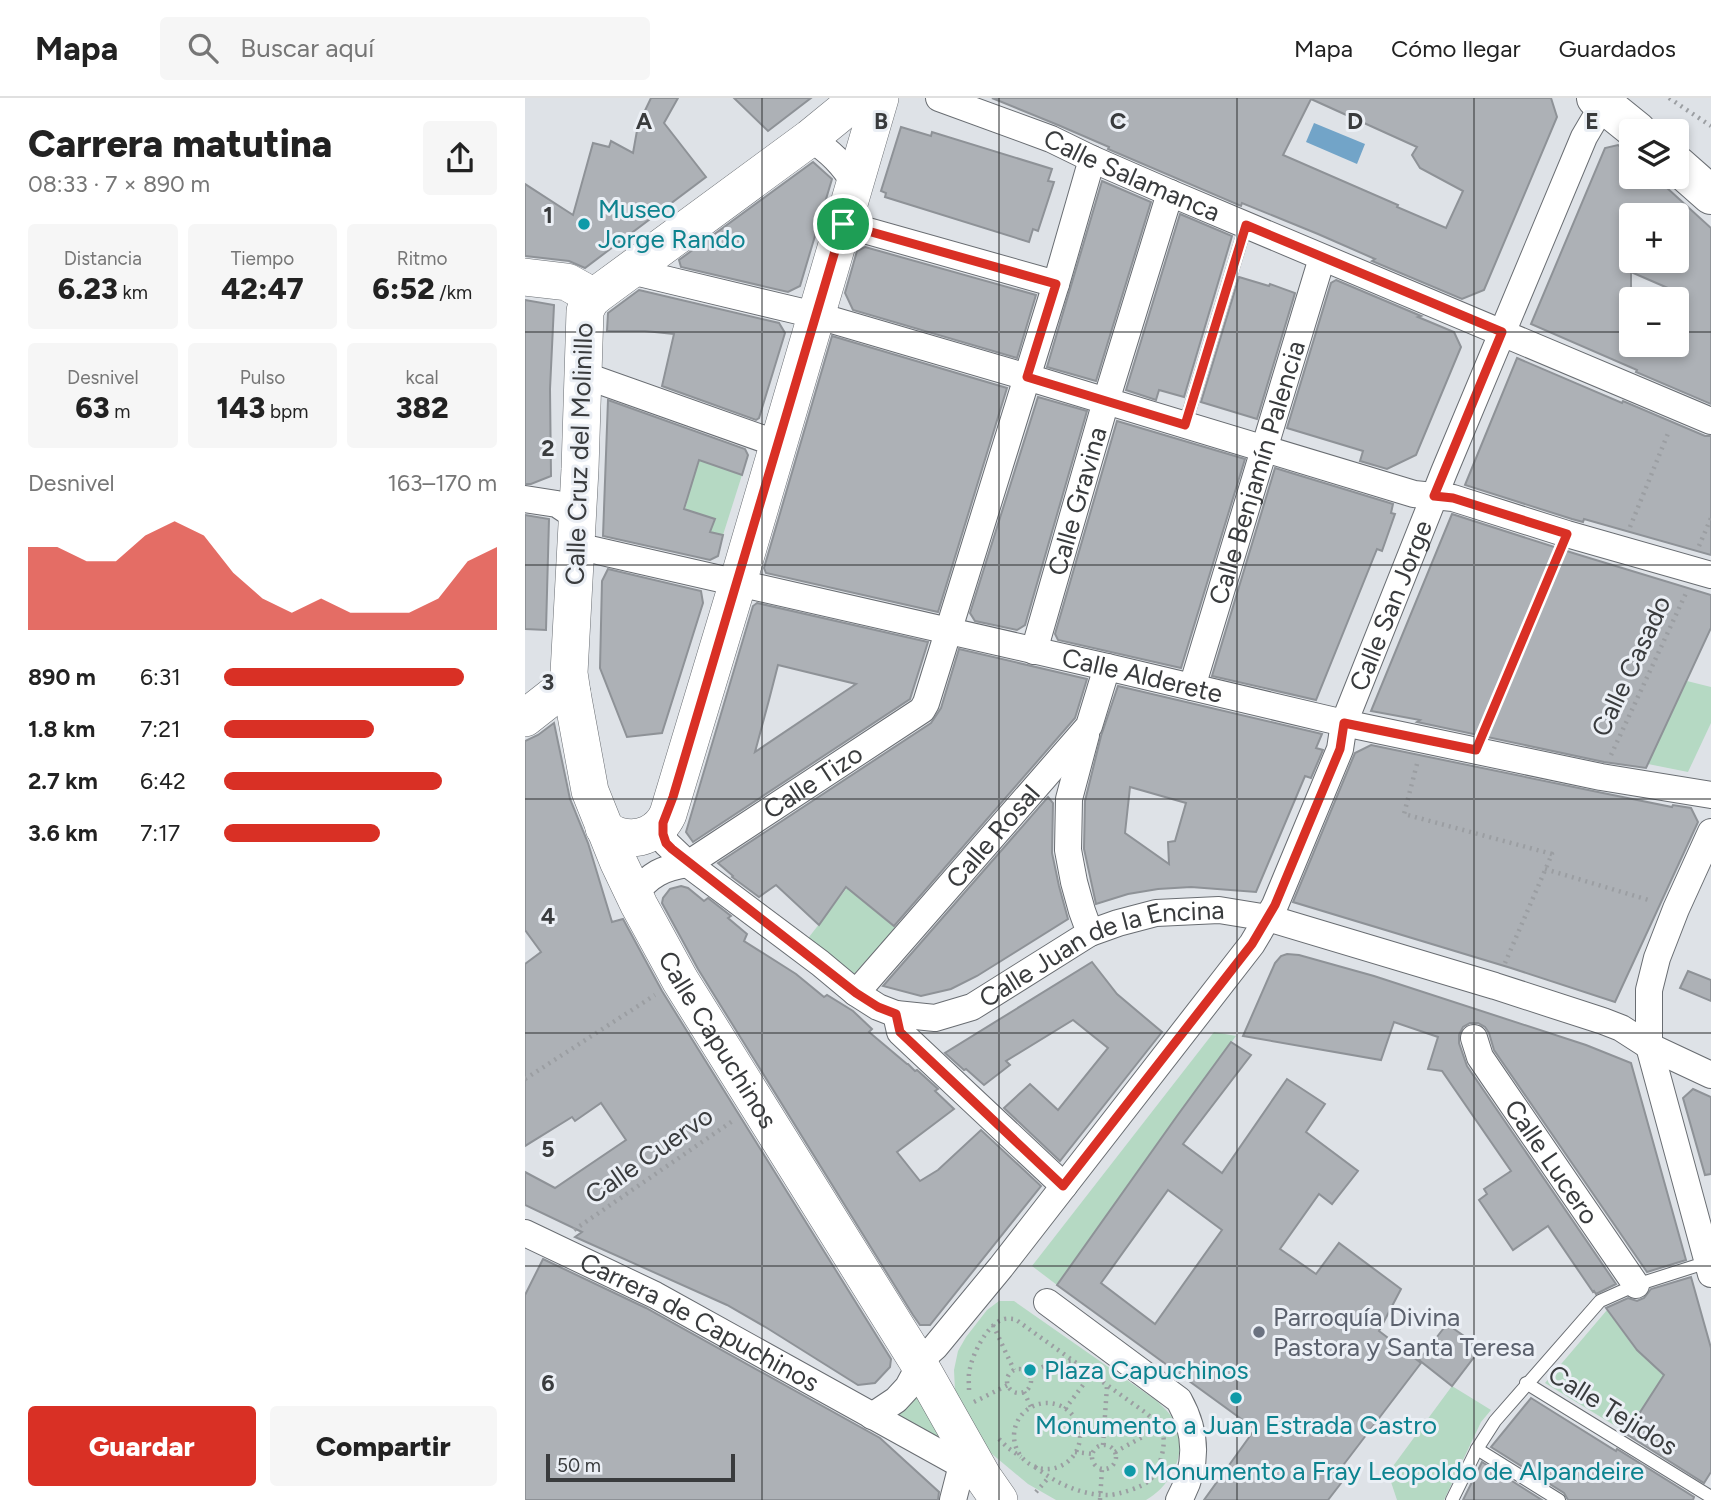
<!DOCTYPE html>
<html lang="es">
<head>
<meta charset="utf-8">
<style>
  :root { --surface:#fff; --page:#f6f6f6; --text:#222; --muted:#767676; --line:#e0e0e0; --accent:#d93025 }
  body { margin:0; font-family:Figtree,sans-serif; background:var(--page); color:var(--text); height:100vh; display:flex; flex-direction:column; font-size:26px; white-space:nowrap }
  * { box-sizing:border-box; margin:0 }
  p { font-size:23px; color:var(--muted) }
  .icon { flex:none; width:38px; height:38px; fill:none; stroke:currentColor; stroke-width:2; stroke-linecap:round; stroke-linejoin:round }
  .map { position:relative; flex:1; overflow:hidden }
  .drawer { display:flex; flex-direction:column; background:var(--surface); width:525px }
  .drawer>* { flex:none }
  .controls { position:absolute; left:1094px; top:21px; display:grid; gap:14px }
  .controls a { display:grid; place-items:center; width:70px; height:70px; border-radius:7px; background:var(--surface); box-shadow:0 4px 10px #0003; font-size:35px }
  .scale { position:absolute; left:21px; bottom:18px; width:189px; box-sizing:border-box; padding-left:7px; border:4px solid #393b3d; border-top:0; font-size:19px; line-height:24px; white-space:nowrap; color:#393b3d; -webkit-text-stroke:5px #ebeff5; paint-order:stroke }
  .pin { position:absolute; display:grid; place-items:center; width:60px; height:60px; color:#fff; margin:-30px; border:4px solid #fff; border-radius:50%; box-shadow:0 2px 7px #0007 }
  .round { display:grid; place-items:center; flex:none; width:74px; height:74px; border-radius:7px; background:var(--page) }
  .headline { display:flex; align-items:center; justify-content:space-between; height:119px; padding:0 28px }
  h1 { font-size:38px; font-weight:800; line-height:52px }
  .stats { display:grid; grid-template-columns:repeat(3,1fr); gap:10px; height:119px; padding:7px 28px }
  .stats div { display:grid; align-content:center; border-radius:7px; background:var(--page); text-align:center }
  .stats b { font-size:30px; font-weight:800 }
  .stats small { font-size:19px; font-weight:400 }
  .stats p { font-size:19px }
  .chart { height:196px; padding:14px 28px }
  .chart p { display:flex; justify-content:space-between }
  .chart svg { width:100%; height:126px; margin-top:7px; fill:var(--accent); opacity:.7 }
  .button { display:flex; gap:14px; margin-top:auto; padding:14px 28px }
  .button a { flex:1; height:80px; border-radius:7px; background:var(--accent); color:#fff; font-size:28px; font-weight:800; line-height:80px; text-align:center }
  .button a+a { background:var(--page); color:var(--text) }
  ul { padding:0 28px; list-style:none; font-size:23px }
  li { display:grid; grid-template-columns:112px 84px 1fr; align-items:center; height:52px }
  li i { height:18px; border-radius:9px; background:var(--accent) }
  header { display:flex; align-items:center; gap:42px; box-sizing:border-box; height:98px; padding:0 35px; background:var(--surface); border-bottom:2px solid var(--line) }
  header strong { font-size:33px }
  nav { display:flex; gap:38px; margin-inline-start:auto; font-size:24px }
  .search { width:490px; height:63px; background:var(--page); display:flex; align-items:center; gap:18px; box-sizing:border-box; padding:0 24px; border-radius:7px; color:var(--muted); font-size:26px }
  main { display:flex; flex:1; min-height:0 }
  .map>svg:first-child { display:block }
</style>
</head>
<body>
<header>
<strong>Mapa</strong>
<div class="search"><svg class="icon" aria-label="search" viewBox="0 0 24 24"><circle cx="10" cy="10" r="6"/><path d="M15 15l6 6"/></svg>Buscar aquí</div>
<nav><a>Mapa</a><a>Cómo llegar</a><a>Guardados</a></nav>
</header>
<main>
<section class="drawer">
<div class="headline"><div><h1>Carrera matutina</h1><p>08:33 · 7 × 890 m</p></div><a class="round"><svg class="icon" aria-label="share" viewBox="0 0 24 24"><path d="M12 15V3M7 8l5-5 5 5M5 13v7h14v-7"/></svg></a></div>
<div class="stats">
<div><p>Distancia</p><b>6.23<small> km</small></b></div>
<div><p>Tiempo</p><b>42:47</b></div>
<div><p>Ritmo</p><b>6:52<small> /km</small></b></div>
</div>
<div class="stats">
<div><p>Desnivel</p><b>63<small> m</small></b></div>
<div><p>Pulso</p><b>143<small> bpm</small></b></div>
<div><p>kcal</p><b>382</b></div>
</div>
<div class="chart"><p><span>Desnivel</span>163–170 m</p>
<svg viewBox="0 0 160 44" preserveAspectRatio="none"><path d="M0 44V15L10 15L20 20L30 20L40 11L50 6L60 11L70 24L80 33L90 38L100 33L110 38L120 38L130 38L140 33L150 20L160 15V44z"/></svg>
</div>
<ul>
<li><b>890 m</b>6:31<i style="width:88%"></i></li>
<li><b>1.8 km</b>7:21<i style="width:55%"></i></li>
<li><b>2.7 km</b>6:42<i style="width:80%"></i></li>
<li><b>3.6 km</b>7:17<i style="width:57%"></i></li>
</ul>
<div class="button"><a>Guardar</a><a>Compartir</a></div>
</section>
<div class="map">
<svg width="1186" height="1402" viewBox="0 0 1186 1402">
  <rect width="100%" height="100%" fill="#dee2e7"/>
  <g fill="#b5d9c3">
    <path d="M166,359L217,377L198,437L185,434L159,417L165,391L157,388Z"/>
    <path d="M1162,583L1186,589V625L1163,674L1123,666Z"/>
    <path d="M322,790L371,830L327,878L281,843Z"/>
    <path d="M689,934L711,938L641,1033L532,1187L507,1168Z"/>
    <path d="M474,1203H489L632,1303C638,1309 646,1316 650,1324C663,1353 648,1387 621,1402H531L503,1386L467,1356L457,1344L430,1293L429,1272L433,1253L441,1239L462,1212Z"/>
    <path d="M1082,1212L1110,1251L1139,1277L1102,1335L1020,1285Z"/>
    <path d="M927,1288L966,1312L956,1324L919,1402H872L863,1375Z"/>
    <path d="M393,1295L431,1350L372,1320V1315Z"/>
  </g>
  <path fill="#72a4c8" d="M789,25L840,46L832,66L781,44Z"/>
  <g fill="#adb1b6" stroke="#8e9297" stroke-width="2" fill-rule="evenodd">
    <path d="M126,0H153L139,25L181,79L60,170L44,163L0,158V86L48,117L68,45L84,49L86,43L108,55L113,27Z"/>
    <path d="M209,0H286L243,33Z"/>
    <path d="M467,0H1026L1032,19L959,192L937,201L847,163L850,161L793,136L717,105L716,108L583,51L584,49L533,27ZM786,1L892,49L887,57L895,70L938,93L921,130L872,109L873,107L758,57Z"/>
    <path d="M376,29L406,38L407,34L527,71L523,83L529,84L513,133L508,131L504,144L360,99L361,95L356,93Z"/>
    <path d="M1093,47L1106,58V79H1130L1186,130V306L1111,274L1112,272L1006,226L1080,50ZM1106,117H1152V163H1098L1106,144ZM1106,174L1152,194V247H1106Z"/>
    <path d="M288,64L307,81L275,188L263,194L156,169L154,162Z"/>
    <path d="M577,83L626,104L571,283L522,269Z"/>
    <path d="M655,116L707,138L659,299L634,292L631,302L601,292Z"/>
    <path d="M340,149L511,197L492,260L328,212L320,195L332,153Z"/>
    <path d="M714,179L744,188L745,186L770,195L732,321L676,304Z"/>
    <path d="M811,182L896,218L893,219L929,234L936,249L891,357L862,371L835,363L838,353L762,330L806,185Z"/>
    <path d="M114,192L254,225L260,235L234,320L231,322L137,288L149,236L120,233H82L83,215Z"/>
    <path d="M0,202L29,207L25,291L26,378L6,386H0Z"/>
    <path d="M307,238L482,290L413,514L241,475L239,470Z"/>
    <path d="M992,260L1097,305L1098,303L1180,338H1186V457L1059,421L1058,424L1047,421L940,387Z"/>
    <path d="M513,299L562,313L500,527L492,532L450,523L445,515Z"/>
    <path d="M83,302L220,351L223,357L217,377L174,362L159,411L190,421L185,434L198,437L193,458L185,462L78,438Z"/>
    <path d="M592,323L720,361L656,570L533,542L530,536Z"/>
    <path d="M750,370L868,406L866,415L870,416L857,453L852,451L791,602L687,578Z"/>
    <path d="M927,416L1048,455L1186,497V530L1121,670L1079,664L892,624L895,622L846,613Z"/>
    <path d="M0,417L24,421L21,532L0,531Z"/>
    <path d="M83,471L176,493L178,505L137,635L102,639L75,570L77,483Z"/>
    <path d="M232,505L403,544L385,601L168,744L161,734L228,508ZM253,567L331,586L230,654L244,602Z"/>
    <path d="M434,551L562,581L550,620L369,828L321,789L294,827L251,787L234,799L207,779L208,778L193,765L406,625L416,610Z"/>
    <path d="M593,588L797,636L791,650L798,652L786,680L780,678L731,794L666,789L633,791L603,796L571,806L559,751L560,703L576,638ZM605,689L661,705L650,743L643,744L644,766L600,735Z"/>
    <path d="M29,625L45,701L63,745L87,824L98,821L137,893L366,1261L365,1269L350,1285L333,1287L242,1230L202,1207L50,1139L57,1134L0,1107V1074L30,1090L101,1042L76,1005L50,1023L47,1019L0,1048V866L16,854L0,832V643L13,637Z"/>
    <path d="M846,647L1073,694L1147,709L1148,707L1166,710L1173,724L1090,904L986,870L768,804L830,655Z"/>
    <path d="M523,699L528,705L527,755L534,788L543,821L452,878L426,891L396,898L358,888Z"/>
    <path d="M156,788L163,790L179,803L183,800L206,818L203,820L222,836L219,843L271,876L299,899L302,897L328,913L347,931L344,934L382,966H383L390,973L392,972L413,991L410,993L429,1011L372,1054L395,1083L413,1072L456,1032L516,1088L405,1227H395L388,1217L173,871L137,805L138,800L145,791Z"/>
    <path d="M762,856L774,857L849,878L1061,947L1106,965L1161,1162L1122,1174L969,952L964,935L960,929L953,925H945L938,929L934,937V945L942,968L1091,1186L1071,1196L1069,1193L1068,1194L1023,1128L988,1152L954,1102L962,1096L959,1091L986,1073L917,973L903,971L913,939L869,924L856,962L718,938L750,865L756,858Z"/>
    <path d="M567,864L592,896L637,934L535,1063L479,1010L505,986L533,1012L583,950L548,922L481,963L485,967L459,987L441,971L439,972L420,955Z"/>
    <path d="M1163,873L1186,882V903L1155,890Z"/>
    <path d="M706,944L726,957L658,1046L697,1075L762,981L800,1006L781,1034L833,1073L807,1106L794,1096L755,1151L791,1176L814,1145L876,1191L854,1233L896,1265L813,1374L820,1380L803,1402H679L730,1331L532,1187L652,1018ZM643,1092L697,1132L630,1226L576,1185Z"/>
    <path d="M1168,991L1186,999V1076L1180,1077L1158,1000Z"/>
    <path d="M18,1161L121,1210L355,1340L414,1394L413,1402H0V1197Z"/>
    <path d="M1166,1179L1186,1250V1374L1179,1385L1101,1336L1139,1277L1112,1252L1081,1210L1103,1200L1112,1203L1119,1200L1126,1191Z"/>
    <path d="M922,1226L956,1250L927,1288L894,1262Z"/>
    <path d="M1006,1300L1091,1353L1092,1351L1169,1399L1168,1402H1043L1039,1395L966,1349Z"/>
    <path d="M957,1364L1017,1402H938Z"/>
  </g>
  <g fill="none" stroke-linecap="round" stroke-linejoin="round">
    <g stroke="#696d72" stroke-width="14">
      <g id="lane">
        <path d="M660,327L721,127"/>
        <path d="M1001,1285L1186,1399"/>
        <path d="M952,1351L1034,1402"/>
        <path d="M927,1402L952,1351L970,1323L1075,1203L1111,1187L1183,1164"/>
      </g>
    </g>
    <g stroke="#696d72" stroke-width="28">
      <g id="street">
        <path id="s1" d="M414,0L526,41L567,61L645,95L1186,323"/>
        <path d="M285,40C304,53 319,66 330,87"/>
        <path d="M318,126L531,186"/>
        <path d="M107,170L110,174L290,217L502,279L889,396L928,400L1042,436L1186,477"/>
        <path d="M57,284L60,279H64L253,346"/>
        <path d="M0,401L32,406L53,420"/>
        <path id="s2" d="M52,442L60,450L582,569L819,625L1076,679L1186,697"/>
        <path id="s3" d="M509,553L581,303L645,95"/>
        <path id="s4" d="M667,589L797,160"/>
        <path d="M561,637L544,701L543,752L549,784L557,813L565,835"/>
        <path id="s5" d="M138,725V736L141,745L163,766L295,865L331,895L353,909L371,916L410,920L447,909L565,835L593,825L631,815L694,812L743,820L970,888L1078,923L1096,930L1124,948L1186,977"/>
        <path d="M1186,734L1151,811L1132,860L1124,892V948L1186,1176"/>
        <path id="s6" d="M109,797C125,776 138,770 163,766L397,612L401,605L531,186L567,61"/>
        <path id="s7" d="M331,895L564,628L582,569"/>
        <path d="M371,916L375,934L539,1088"/>
        <path id="s8" d="M949,940L955,959L1111,1187"/>
        <path id="s9" d="M0,1135L130,1197L458,1379"/>
        <path d="M522,1204L654,1302C673,1336 673,1368 654,1402"/>
        <path id="s10" d="M347,1318L371,1302L383,1289L390,1276L393,1264L410,1249L476,1169L727,846L750,807L815,651L819,625L919,374L1059,39L1079,5"/>
        <path d="M428,1402L437,1367"/>
      </g>
    </g>
    <g stroke="#696d72" stroke-width="38">
      <g id="secondary">
        <path id="s11" d="M334,0L285,40L66,201L60,213L55,371L44,575L47,595L65,693L93,763L114,807L155,882L393,1264L458,1379L474,1402"/>
        <path d="M0,179L42,184L69,199"/>
        <path d="M0,620L28,598L47,595"/>
        <path d="M79,730C84,733 89,737 94,738C115,744 135,734 143,716L213,484L355,0"/>
      </g>
    </g>
    <g stroke="#696d72" stroke-width="40">
      <g id="primary">
        <path d="M1071,0L1112,33"/>
        <path d="M1152,67L1186,97"/>
      </g>
    </g>
    <g stroke="#9b9ea2" stroke-width="4.5" stroke-dasharray="2 5" stroke-linecap="butt">
      <path d="M1144,0L1186,28"/>
      <path d="M1105,429L1144,333"/>
      <path d="M1174,448L1186,420"/>
      <path d="M961,629L1032,460"/>
      <path d="M1086,657L1162,493"/>
      <path d="M892,666L879,716L1027,756L980,865"/>
      <path d="M1020,771L1127,803"/>
      <path d="M0,981L130,897"/>
      <path d="M49,1132L209,1022"/>
      <path d="M468,1227L489,1272"/>
      <circle cx="494" cy="1283" r="12"/>
      <path d="M504,1275L529,1264L547,1263"/>
      <path d="M444,1292C444,1285 443,1277 445,1270C448,1255 463,1225 479,1221C483,1220 486,1221 490,1221L621,1315C628,1321 635,1328 638,1336C641,1349 634,1373 625,1382C618,1389 595,1396 585,1397C557,1398 531,1385 510,1369"/>
      <path d="M499,1294L506,1309"/>
      <path d="M449,1304L483,1287"/>
      <circle cx="522" cy="1338" r="33"/>
      <path d="M540,1311L567,1275"/>
      <path d="M474,1341L483,1350L496,1359"/>
      <path d="M578,1347L582,1288"/>
      <circle cx="579" cy="1359" r="12"/>
      <path d="M550,1354L568,1356"/>
      <path d="M590,1354L634,1330"/>
      <path d="M511,1394L524,1379"/>
      <path d="M575,1402L577,1371"/>
    </g>
    <use href="#lane" stroke="#fff" stroke-width="12"/>
    <use href="#street" stroke="#fff" stroke-width="26"/>
    <use href="#secondary" stroke="#fff" stroke-width="37"/>
    <use href="#primary" stroke="#fff" stroke-width="38"/>
  </g>
  <g fill="none" stroke-linecap="round" stroke-linejoin="round">
    <g stroke="#fff" stroke-width="14">
      <path id="route" d="M318,126L531,186L502,279L660,327L721,127L977,234L909,398L928,400L1042,436L951,652L819,625L815,651L750,807L727,846L538,1088L375,934L371,916L353,909L331,895L147,751L141,745L138,736V725L148,699Z"/>
    </g>
    <use href="#route" stroke="#d93025" stroke-width="9"/>
  </g>
  <path fill="none" stroke="#393b3d" stroke-width="2" stroke-opacity="0.55" d="M237,0V1402M474,0V1402M712,0V1402M949,0V1402M0,234H1106M1152,234H1186M0,467H1186M0,701H1186M0,935H1186M0,1168H1186"/>
  <g fill="#0f9aa8" stroke="#ebeff5" stroke-width="2.5">
    <circle cx="59" cy="126" r="7"/>
    <circle cx="505" cy="1272" r="7"/>
    <circle cx="711" cy="1300" r="7"/>
    <circle cx="605" cy="1373" r="7"/>
  </g>
  <circle fill="#6b7280" stroke="#ebeff5" stroke-width="2.5" cx="734" cy="1234" r="7"/>
  <g text-anchor="middle" stroke-width="6" stroke-linejoin="round" paint-order="stroke">
    <g font-size="26" fill="#393b3d" stroke="#ebeff5">
      <text dy="9" stroke="none"><textPath href="#s1" startOffset="208">Calle Salamanca</textPath></text>
      <text transform="translate(54 356) rotate(-88)" y="9">Calle Cruz del Molinillo</text>
      <text dy="9" stroke="none"><textPath href="#s4" startOffset="224">Calle Benjamín Palencia</textPath></text>
      <text dy="9" stroke="none"><textPath href="#s3" startOffset="156">Calle Gravina</textPath></text>
      <text dy="9" stroke="none"><textPath href="#s10" startOffset="976">Calle San Jorge</textPath></text>
      <text transform="translate(1106 568) rotate(-65)" y="9">Calle Casado</text>
      <text dy="9" stroke="none"><textPath href="#s2" startOffset="583">Calle Alderete</textPath></text>
      <text dy="9" stroke="none"><textPath href="#s6" startOffset="214">Calle Tizo</textPath></text>
      <text dy="9" stroke="none"><textPath href="#s7" startOffset="208">Calle Rosal</textPath></text>
      <text dy="9" stroke="none"><textPath href="#s5" startOffset="530">Calle Juan de la Encina</textPath></text>
      <text dy="9" stroke="none"><textPath href="#s11" startOffset="1111">Calle Capuchinos</textPath></text>
      <text transform="translate(124 1057) rotate(-35)" y="9">Calle Cuervo</text>
      <text dy="9" stroke="none"><textPath href="#s8" startOffset="147">Calle Lucero</textPath></text>
      <text dy="9" stroke="none"><textPath href="#s9" startOffset="196">Carrera de Capuchinos</textPath></text>
      <text transform="translate(1088 1312) rotate(32)" y="9">Calle Tejidos</text>
    </g>
    <g font-size="26" fill="#0d838f" stroke="#ebeff5" text-anchor="start">
      <text x="73" y="120">Museo<tspan x="73" dy="30">Jorge Rando</tspan></text>
      <text x="519" y="1281">Plaza Capuchinos</text>
      <text x="711" y="1336" text-anchor="middle">Monumento a Juan Estrada Castro</text>
      <text x="619" y="1382">Monumento a Fray Leopoldo de Alpandeire</text>
    </g>
    <g font-size="26" fill="#5b616d" stroke="#ebeff5" text-anchor="start">
      <text x="748" y="1228">Parroquía Divina<tspan x="748" dy="30">Pastora y Santa Teresa</tspan></text>
    </g>
  </g>
  <g font-size="23" text-anchor="middle" font-weight="bold" fill="#393b3d" stroke="#ebeff5" stroke-width="6" stroke-linejoin="round" paint-order="stroke">
    <text x="119" y="31">A</text>
    <text x="356" y="31">B</text>
    <text x="593" y="31">C</text>
    <text x="830" y="31">D</text>
    <text x="1067" y="31">E</text>
    <text x="23" y="125">1</text>
    <text x="23" y="358">2</text>
    <text x="23" y="592">3</text>
    <text x="23" y="826">4</text>
    <text x="23" y="1059">5</text>
    <text x="23" y="1293">6</text>
  </g>
</svg>
<div class="controls">
<a><svg class="icon" aria-label="layers" viewBox="0 0 24 24"><path d="M12 4l9 5-9 5-9-5zM3 14l9 5 9-5"/></svg></a>
<a>+</a>
<a>−</a>
</div>
<div class="scale">50 m</div>
<div class="pin" style="left:318px;top:126px;background:#1e9e55"><svg class="icon" aria-label="arrive" viewBox="0 0 24 24"><path d="M6 21V4h12l-3 4 3 4H6"/></svg></div>
</div>
</main>
</body>
</html>
